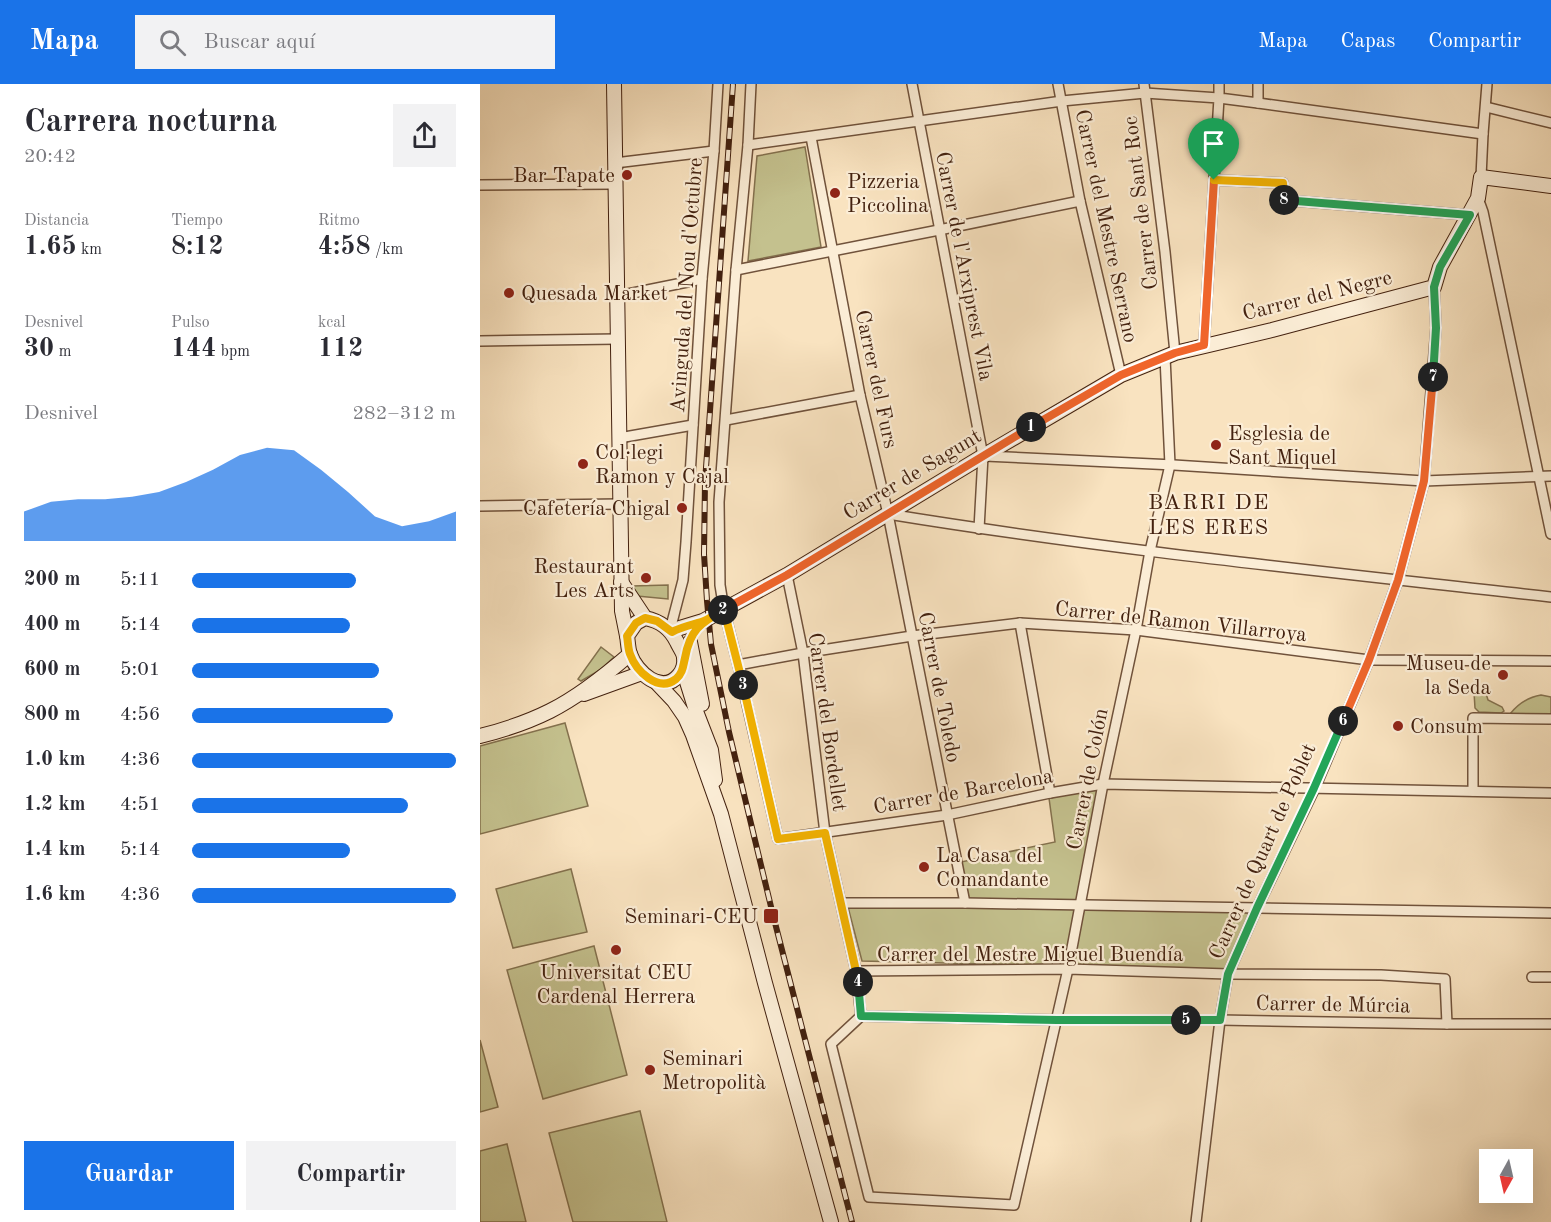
<!DOCTYPE html>
<html lang="es">
<head>
<meta charset="utf-8">
<style>
  :root { --surface:#fff; --page:#f2f2f3; --text:#2b2b33; --muted:#7c7c81; --accent:#1a73e8 }
  body { margin:0; font-family:"Old Standard TT",serif; background:var(--page); color:var(--text); height:100vh; display:flex; flex-direction:column; font-size:22px; white-space:nowrap }
  * { box-sizing:border-box; margin:0 }
  p { font-size:20px; color:var(--muted) }
  .icon { flex:none; width:33px; height:33px; fill:none; stroke:currentColor; stroke-width:2; stroke-linecap:round; stroke-linejoin:round }
  .map { position:relative; flex:1; overflow:hidden }
  .sheet { display:flex; flex-direction:column; background:var(--surface); width:480px }
  .sheet>* { flex:none }
  .needle { width:39px; rotate:188deg }
  .controls { position:absolute; left:999px; top:1065px; display:grid; gap:12px }
  .controls a { display:grid; place-items:center; width:54px; height:54px; border-radius:0px; background:var(--surface); box-shadow:0 6px 24px #0002; font-size:30px }
  .pin { position:absolute; display:grid; place-items:center; width:51px; height:51px; color:#fff; margin:-62px -26px; border-radius:50% 50% 50% 0; rotate:-45deg; box-shadow:0 0 6px #0007 }
  .pin .icon { rotate:45deg }
  .km { position:absolute; width:30px; height:30px; margin:-15px; border-radius:50%; background:#222; color:#fff; font-size:16px; line-height:30px; text-align:center }
  .round { display:grid; place-items:center; flex:none; width:63px; height:63px; border-radius:0px; background:var(--page) }
  .headline { display:flex; align-items:center; justify-content:space-between; height:102px; padding:0 24px }
  h1 { font-size:33px; font-weight:600; line-height:45px }
  .metrics { display:grid; grid-template-columns:repeat(3,1fr); gap:9px; height:102px; padding:6px 24px }
  .metrics div { display:grid; align-content:center }
  .metrics b { font-size:26px; font-weight:600 }
  .metrics small { font-size:16px; font-weight:400 }
  .metrics p { font-size:16px }
  .chart { height:168px; padding:12px 24px }
  .chart p { display:flex; justify-content:space-between }
  .chart svg { width:100%; height:108px; margin-top:6px; fill:var(--accent); opacity:.7 }
  .primary-button { display:flex; gap:12px; margin-top:auto; padding:12px 24px }
  .primary-button a { flex:1; height:69px; border-radius:0px; background:var(--accent); color:#fff; font-size:24px; font-weight:600; line-height:69px; text-align:center }
  .primary-button a+a { background:var(--page); color:var(--text) }
  ul { padding:0 24px; list-style:none; font-size:20px }
  li { display:grid; grid-template-columns:96px 72px 1fr; align-items:center; height:45px }
  li i { height:15px; border-radius:8px; background:var(--accent) }
  header { display:flex; align-items:center; gap:36px; box-sizing:border-box; height:84px; padding:0 30px; background:var(--accent); color:#fff }
  header strong { font-size:28px }
  nav { display:flex; gap:33px; margin-inline-start:auto; font-size:21px }
  .search { width:420px; height:54px; background:var(--page); display:flex; align-items:center; gap:15px; box-sizing:border-box; padding:0 21px; border-radius:0px; color:var(--muted); font-size:22px }
  main { display:flex; flex:1; min-height:0 }
  .map>svg:first-child { display:block }
</style>
</head>
<body>
<header>
<strong>Mapa</strong>
<div class="search"><svg class="icon" aria-label="search" viewBox="0 0 24 24"><circle cx="10" cy="10" r="6"/><path d="M15 15l6 6"/></svg>Buscar aquí</div>
<nav><a>Mapa</a><a>Capas</a><a>Compartir</a></nav>
</header>
<main>
<section class="sheet">
<div class="headline"><div><h1>Carrera nocturna</h1><p>20:42</p></div><a class="round"><svg class="icon" aria-label="share" viewBox="0 0 24 24"><path d="M12 15V3M7 8l5-5 5 5M5 13v7h14v-7"/></svg></a></div>
<div class="metrics">
<div><p>Distancia</p><b>1.65<small> km</small></b></div>
<div><p>Tiempo</p><b>8:12</b></div>
<div><p>Ritmo</p><b>4:58<small> /km</small></b></div>
</div>
<div class="metrics">
<div><p>Desnivel</p><b>30<small> m</small></b></div>
<div><p>Pulso</p><b>144<small> bpm</small></b></div>
<div><p>kcal</p><b>112</b></div>
</div>
<div class="chart"><p><span>Desnivel</span>282–312 m</p>
<svg viewBox="0 0 160 44" preserveAspectRatio="none"><path d="M0 44V32L10 28L20 27L30 27L40 26L50 24L60 20L70 15L80 9L90 6L100 7L110 15L120 24L130 34L140 38L150 36L160 32V44z"/></svg>
</div>
<ul>
<li><b>200 m</b>5:11<i style="width:62%"></i></li>
<li><b>400 m</b>5:14<i style="width:60%"></i></li>
<li><b>600 m</b>5:01<i style="width:71%"></i></li>
<li><b>800 m</b>4:56<i style="width:76%"></i></li>
<li><b>1.0 km</b>4:36<i style="width:100%"></i></li>
<li><b>1.2 km</b>4:51<i style="width:82%"></i></li>
<li><b>1.4 km</b>5:14<i style="width:60%"></i></li>
<li><b>1.6 km</b>4:36<i style="width:100%"></i></li>
</ul>
<div class="primary-button"><a>Guardar</a><a>Compartir</a></div>
</section>
<div class="map">
<svg width="1071" height="1138" viewBox="0 0 1071 1138">
  <rect width="100%" height="100%" fill="#f9e3c0"/>
  <filter id="stains"><feTurbulence type="fractalNoise" baseFrequency=".00333" numOctaves="4"/><feColorMatrix values="0 0 0 0 .2 0 0 0 0 .09 0 0 0 0 .02 0 0 0 .5 -.17"/></filter>
  <radialGradient id="worn" r=".72"><stop offset=".6" stop-color="#630" stop-opacity="0"/><stop offset="1" stop-color="#630" stop-opacity=".3"/></radialGradient>
  <g fill="#c4c18e" stroke="#84714e" stroke-width="1.5">
    <path d="M325,63L341,163L268,177L277,72Z"/>
    <path d="M188,501V515L157,512L152,502Z"/>
    <path d="M121,563L134,573L120,586L101,597L98,595Z"/>
    <path d="M1005,606L1008,616L1022,623L1024,627L1021,629L999,628L995,624L994,608Z"/>
    <path d="M1061,611L1071,613V630H1030C1038,620 1049,613 1061,611Z"/>
    <path d="M85,639L108,722L0,750V662Z"/>
    <path d="M619,705L600,819L489,817L481,778L575,758L569,714Z"/>
    <path d="M91,785L107,848L33,864L16,805Z"/>
    <path d="M368,823L597,825L586,882L382,877Z"/>
    <path d="M603,825L773,828L747,886L592,881Z"/>
    <path d="M114,862L147,991L63,1015L27,886Z"/>
    <path d="M0,956L18,1023L0,1028Z"/>
    <path d="M160,1027L187,1138H93L69,1049Z"/>
    <path d="M27,1060L46,1138H0V1067Z"/>
  </g>
  <g fill="none" stroke-linecap="round" stroke-linejoin="round">
    <g stroke="#70523b" stroke-width="12">
      <g id="street">
        <path d="M271,0L268,61L256,186L239,418L240,501L244,526L258,581L298,755L467,731L570,709L623,700L1071,709"/>
        <path d="M432,0L503,372L499,445"/>
        <path d="M578,0L600,117L641,291"/>
        <path d="M664,0L685,168L695,269"/>
        <path d="M739,0V14L778,19V0"/>
        <path d="M778,19L1003,50"/>
        <path d="M1006,23L1071,39"/>
        <path d="M331,53L380,311L408,430L485,819"/>
        <path d="M268,61L582,17L665,9L739,14L724,261"/>
        <path d="M135,79L234,67"/>
        <path d="M1001,93L1003,50L1007,0"/>
        <path d="M734,96L803,99V116L990,131"/>
        <path d="M0,101L135,100"/>
        <path d="M998,114L1003,128L1071,450"/>
        <path d="M256,186L459,146L600,117"/>
        <path d="M138,212L222,195"/>
        <path d="M0,257L138,255"/>
        <path d="M246,336L380,311"/>
        <path d="M139,354L213,341"/>
        <path d="M505,372L694,381L944,397L1071,392"/>
        <path d="M0,422L140,420"/>
        <path d="M408,430C628,466 850,488 1071,513"/>
        <path d="M307,491L323,569L345,749L376,887L381,932"/>
        <path d="M540,539L570,709"/>
        <path d="M190,546L203,496L206,458L222,195L234,67L238,0"/>
        <path d="M258,581L323,569L432,552L540,539L656,546L889,576L1071,577"/>
        <path d="M993,707V634L1071,635"/>
        <path d="M361,819H485L1071,829"/>
        <path d="M376,887L588,885L748,890L901,891L965,895L967,940"/>
        <path d="M1052,893H1071"/>
        <path d="M381,932L351,960L389,1113L534,1121L588,885L623,700L656,546L670,467L690,381L685,273"/>
        <path d="M381,932L577,936H740L967,940H1071"/>
        <path d="M716,1138L740,936L748,890L777,824L835,704L889,576L918,496L944,397L956,244L954,203"/>
      </g>
    </g>
    <g stroke="#43210f" stroke-width="16">
      <g id="secondary">
        <path d="M134,0L142,527L147,552"/>
        <path d="M141,498L165,534"/>
        <path d="M165,534C180,537 190,544 197,558C199,563 204,569 204,574C205,581 203,586 199,591C182,612 156,588 150,570C148,565 148,557 147,552L156,539Z"/>
        <path d="M192,548L200,544L223,537L307,491L503,372L641,291L695,269L792,246L954,203L960,183L998,114L1001,93L1071,102"/>
        <path d="M210,558L222,620"/>
        <path d="M203,585L217,630L231,666L235,696"/>
        <path d="M176,598L194,617L205,633L213,651L241,730L285,899L351,1138"/>
        <path d="M104,610L162,589"/>
        <path d="M0,652C24,646 48,638 70,627C96,614 128,589 150,570"/>
      </g>
    </g>
    <use href="#street" stroke="#fbedd6" stroke-width="9"/>
    <use href="#secondary" stroke="#fbedd6" stroke-width="14"/>
    <g stroke="#43210f" stroke-width="6">
      <path id="rail" d="M253,0L225,398L224,470L227,517L231,560L249,648L293,831L372,1138"/>
    </g>
    <use href="#rail" stroke="#fbedd6" stroke-width="4" stroke-dasharray="11" stroke-linecap="butt"/>
  </g>
  <g fill="none" stroke-linecap="round" stroke-linejoin="round">
    <g stroke="#fff" stroke-width="12">
      <path id="split-1" d="M551,343L641,291L695,269L724,261L734,96"/>
    </g>
    <g stroke="#fff" stroke-width="12">
      <path id="split-2" d="M243,526L307,491L551,343"/>
    </g>
    <g stroke="#fff" stroke-width="12">
      <path id="split-3" d="M243,526C236,530 228,536 221,538C211,541 201,543 192,548L177,537L165,534L156,539L147,552C148,557 148,565 150,570C156,587 178,609 196,595C203,589 203,582 205,574C210,546 220,539 244,526L263,601"/>
    </g>
    <g stroke="#fff" stroke-width="12">
      <path id="split-4" d="M263,601L298,755L345,749L376,887L378,898"/>
    </g>
    <g stroke="#fff" stroke-width="12">
      <path id="split-5" d="M378,898L381,932L577,936H706"/>
    </g>
    <g stroke="#fff" stroke-width="12">
      <path id="split-6" d="M706,936H740L748,890L777,824L834,704L863,637"/>
    </g>
    <g stroke="#fff" stroke-width="12">
      <path id="split-7" d="M863,637L889,576L918,496L944,397L953,293"/>
    </g>
    <g stroke="#fff" stroke-width="12">
      <path id="split-8" d="M804,116L990,131L960,183L954,203L956,244L953,293"/>
    </g>
    <g stroke="#fff" stroke-width="12">
      <path id="split-9" d="M734,96L803,99L804,116"/>
    </g>
    <use href="#split-1" stroke="#f0652b" stroke-width="8"/>
    <use href="#split-2" stroke="#f0652b" stroke-width="8"/>
    <use href="#split-3" stroke="#f5b400" stroke-width="8"/>
    <use href="#split-4" stroke="#f5b400" stroke-width="8"/>
    <use href="#split-5" stroke="#22a559" stroke-width="8"/>
    <use href="#split-6" stroke="#22a559" stroke-width="8"/>
    <use href="#split-7" stroke="#f0652b" stroke-width="8"/>
    <use href="#split-8" stroke="#22a559" stroke-width="8"/>
    <use href="#split-9" stroke="#f5b400" stroke-width="8"/>
  </g>
  <g fill="#8f2418" stroke="#fbedd6" stroke-width="2">
    <circle cx="147" cy="91" r="6"/>
    <circle cx="355" cy="109" r="6"/>
    <circle cx="29" cy="209" r="6"/>
    <circle cx="736" cy="361" r="6"/>
    <circle cx="103" cy="380" r="6"/>
    <circle cx="202" cy="424" r="6"/>
    <circle cx="166" cy="494" r="6"/>
    <circle cx="1023" cy="591" r="6"/>
    <circle cx="918" cy="642" r="6"/>
    <circle cx="444" cy="783" r="6"/>
    <rect x="283" y="824" width="16" height="16" rx="3"/>
    <circle cx="136" cy="866" r="6"/>
    <circle cx="170" cy="986" r="6"/>
  </g>
  <g text-anchor="middle" stroke-width="4.5" stroke-linejoin="round" paint-order="stroke">
    <g font-size="21" fill="#43210f" stroke="#fbedd6" text-anchor="start">
      <text x="135" y="98" text-anchor="end">Bar Tapate</text>
      <text x="367" y="104">Pizzeria<tspan x="367" dy="24">Piccolina</tspan></text>
      <text x="41" y="216">Quesada Market</text>
      <text x="748" y="356">Esglesia de<tspan x="748" dy="24">Sant Miquel</tspan></text>
      <text x="115" y="375">Col·legi<tspan x="115" dy="24">Ramon y Cajal</tspan></text>
      <text x="190" y="431" text-anchor="end">Cafetería Chigal</text>
      <text x="154" y="489" text-anchor="end">Restaurant<tspan x="154" dy="24">Les Arts</tspan></text>
      <text x="1011" y="586" text-anchor="end">Museu de<tspan x="1011" dy="24">la Seda</tspan></text>
      <text x="930" y="649">Consum</text>
      <text x="456" y="778">La Casa del<tspan x="456" dy="24">Comandante</tspan></text>
      <text x="278" y="839" text-anchor="end">Seminari-CEU</text>
      <text x="136" y="895" text-anchor="middle">Universitat CEU<tspan x="136" dy="24">Cardenal Herrera</tspan></text>
      <text x="182" y="981">Seminari<tspan x="182" dy="24">Metropolità</tspan></text>
    </g>
    <g font-size="21" fill="#43210f" stroke="#fbedd6">
      <text transform="translate(660 119) rotate(-97)" y="7">Carrer de Sant Roc</text>
      <text transform="translate(627 142) rotate(78)" y="7">Carrer del Mestre Serrano</text>
      <text transform="translate(485 182) rotate(79)" y="7">Carrer de l'Arxiprest Vila</text>
      <text transform="translate(206 201) rotate(-86)" y="7">Avinguda del Nou d'Octubre</text>
      <text transform="translate(837 211) rotate(-14)" y="7">Carrer del Negre</text>
      <text transform="translate(397 295) rotate(78)" y="7">Carrer del Furs</text>
      <text transform="translate(432 390) rotate(-31)" y="7">Carrer de Sagunt</text>
      <text transform="translate(701 537) rotate(6)" y="7">Carrer de Ramon Villarroya</text>
      <text transform="translate(460 603) rotate(79)" y="7">Carrer de Toledo</text>
      <text transform="translate(348 638) rotate(82)" y="7">Carrer del Bordellet</text>
      <text transform="translate(607 695) rotate(-79)" y="7">Carrer de Colón</text>
      <text transform="translate(483 707) rotate(-10)" y="7">Carrer de Barcelona</text>
      <text transform="translate(782 767) rotate(-66)" y="7">Carrer de Quart de Poblet</text>
      <text x="550" y="877">Carrer del Mestre Miguel Buendía</text>
      <text transform="translate(853 920) rotate(1)" y="7">Carrer de Múrcia</text>
    </g>
    <g font-size="22" letter-spacing="1.5" fill="#43210f" stroke="#fbedd6">
      <text x="729" y="425">BARRI DE<tspan x="729" dy="25">LES ERES</tspan></text>
    </g>
  </g>
  <rect width="100%" height="100%" filter="url(#stains)"/>
  <rect width="100%" height="100%" fill="url(#worn)"/>
</svg>
<div class="controls">
<a><svg class="needle" viewBox="-14 -14 28 28"><path d="M0-13l5 13h-10z" fill="#e53935"/><path d="M0 13l5-13h-10z" fill="#7c7c81"/></svg></a>
</div>
<div class="pin" style="left:734px;top:96px;background:#1e9e55"><svg class="icon" aria-label="arrive" viewBox="0 0 24 24"><path d="M6 21V4h12l-3 4 3 4H6"/></svg></div>
<b class="km" style="left:551px;top:343px">1</b>
<b class="km" style="left:243px;top:526px">2</b>
<b class="km" style="left:263px;top:601px">3</b>
<b class="km" style="left:378px;top:898px">4</b>
<b class="km" style="left:706px;top:936px">5</b>
<b class="km" style="left:863px;top:637px">6</b>
<b class="km" style="left:953px;top:293px">7</b>
<b class="km" style="left:804px;top:116px">8</b>
</div>
</main>
</body>
</html>
